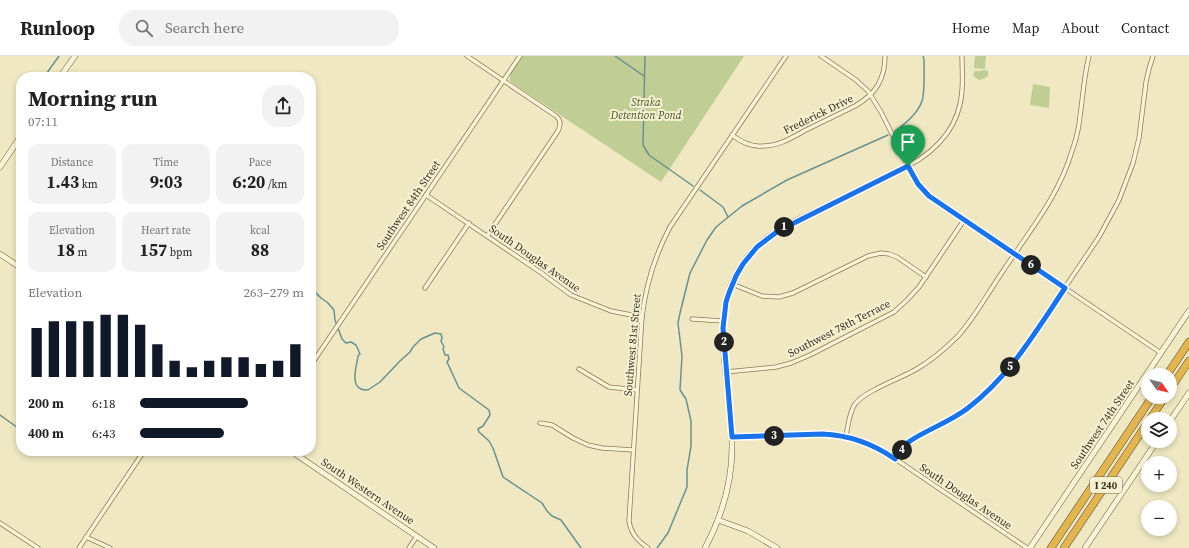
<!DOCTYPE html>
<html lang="en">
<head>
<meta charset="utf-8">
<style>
  :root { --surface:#fff; --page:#f2f2f2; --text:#222; --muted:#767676; --line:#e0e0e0; --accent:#111827 }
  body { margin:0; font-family:"Source Serif 4",serif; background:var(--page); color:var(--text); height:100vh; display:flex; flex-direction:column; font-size:15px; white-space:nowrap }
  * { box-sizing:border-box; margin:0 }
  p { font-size:13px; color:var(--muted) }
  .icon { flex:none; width:22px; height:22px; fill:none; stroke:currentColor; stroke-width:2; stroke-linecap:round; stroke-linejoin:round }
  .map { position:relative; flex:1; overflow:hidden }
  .side { position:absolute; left:16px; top:16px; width:300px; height:384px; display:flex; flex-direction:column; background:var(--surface); border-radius:16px; box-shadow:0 2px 6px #0003 }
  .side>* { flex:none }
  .needle { width:26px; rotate:124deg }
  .fabs { position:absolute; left:1141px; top:312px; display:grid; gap:8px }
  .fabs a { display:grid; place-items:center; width:36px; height:36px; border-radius:50%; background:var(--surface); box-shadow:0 2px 6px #0003; font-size:20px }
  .pin { position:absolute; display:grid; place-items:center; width:34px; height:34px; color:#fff; margin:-41px -17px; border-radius:50% 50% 50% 0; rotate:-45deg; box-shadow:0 0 4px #0007 }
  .pin .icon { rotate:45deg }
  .km { position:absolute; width:20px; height:20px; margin:-10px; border-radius:50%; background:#222; color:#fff; font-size:11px; line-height:20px; text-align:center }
  .round { display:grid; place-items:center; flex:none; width:42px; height:42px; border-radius:16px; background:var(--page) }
  .overview { display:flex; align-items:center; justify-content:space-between; height:68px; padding:0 12px }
  h1 { font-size:22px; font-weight:700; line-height:30px }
  .metrics { display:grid; grid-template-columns:repeat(3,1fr); gap:6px; height:68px; padding:4px 12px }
  .metrics div { display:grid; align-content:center; border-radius:10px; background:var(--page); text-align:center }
  .metrics b { font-size:17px; font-weight:700 }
  .metrics small { font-size:11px; font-weight:400 }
  .metrics p { font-size:11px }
  .chart { height:112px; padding:8px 12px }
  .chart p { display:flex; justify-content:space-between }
  .chart svg { width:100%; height:72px; margin-top:4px; stroke:var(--accent); stroke-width:6 }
  ul { padding:0 12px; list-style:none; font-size:13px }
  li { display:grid; grid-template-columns:64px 48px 1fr; align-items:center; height:30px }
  li i { height:10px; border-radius:5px; background:var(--accent) }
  header { display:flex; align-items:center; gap:24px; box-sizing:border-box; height:56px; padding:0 20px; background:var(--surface); border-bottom:1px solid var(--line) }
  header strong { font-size:19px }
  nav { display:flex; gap:22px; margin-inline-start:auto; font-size:14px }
  .search { width:280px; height:36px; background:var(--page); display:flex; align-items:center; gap:10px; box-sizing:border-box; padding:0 14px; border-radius:16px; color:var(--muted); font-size:15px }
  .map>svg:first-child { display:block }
</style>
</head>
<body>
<header>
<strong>Runloop</strong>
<div class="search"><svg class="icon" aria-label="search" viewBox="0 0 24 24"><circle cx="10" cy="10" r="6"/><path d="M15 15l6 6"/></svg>Search here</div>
<nav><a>Home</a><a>Map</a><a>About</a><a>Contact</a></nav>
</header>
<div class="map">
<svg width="1189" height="492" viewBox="0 0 1189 492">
  <rect width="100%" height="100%" fill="#efe8c3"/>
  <g fill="#c0ce96">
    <path d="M523,0H744L661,126L512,27L510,25V19Z"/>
    <path d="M975,0H986L985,13L974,12Z"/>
    <path d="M984,14L988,15V20C987,21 981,24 979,24L973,20L974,16L975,15H979Z"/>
    <path d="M1033,28L1050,31L1049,52L1030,49Z"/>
  </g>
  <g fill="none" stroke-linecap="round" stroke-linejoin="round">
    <g stroke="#6c918d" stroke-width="1.5">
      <path d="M615,0L644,20"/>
      <path d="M645,0L643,89L649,99L693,130"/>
      <path d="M44,21L59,0"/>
      <path d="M895,75C905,68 918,57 922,45C925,36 924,13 924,3L923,0"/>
      <path d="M700,134L723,151L728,161"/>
      <path d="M311,235H314L321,242L328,247L334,254L335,264L342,283L346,287L351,286L356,289L360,298L358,300C357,309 350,328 361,333C363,334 366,334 368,334L380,326L400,305L410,296L413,291L421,283L435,277L441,278L442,282L441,285L444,291L443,293L445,299H448L449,303L447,306L459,332L489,354L490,359L483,370L478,373L479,376L489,385L493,392L503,421L542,447L547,455L552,460L561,464L581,492"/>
      <path d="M0,359L21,374"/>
      <path d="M56,395C64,401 67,399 75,395"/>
      <path d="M657,492L668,477L687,431V414L691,390V365L686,343L680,334L682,300L678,267L680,257L690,217L707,184L716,171L742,150L787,124L888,79"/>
    </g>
    <g stroke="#8a7a59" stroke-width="5">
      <g id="street">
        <path d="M467,0L556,60C561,64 561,69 558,75L487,180"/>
        <path d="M821,0L856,24L868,35L881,56L914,122L926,137L964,164L1161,297"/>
        <path d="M732,79C741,86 752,91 763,90C779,90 793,81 806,74C822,66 839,58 855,50C876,38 885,23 885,0"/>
        <path d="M908,110C938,94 960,69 962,34C963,23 962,11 962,0"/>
        <path d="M426,139L540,216L571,239L611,255L642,261"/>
        <path d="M732,228L762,240L779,241L793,237L868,200L881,197L889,198L897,201L926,221"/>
        <path d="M425,232L469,167"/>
        <path d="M692,263L723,265"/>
        <path d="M311,309L520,0"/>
        <path d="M579,313L609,331L637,334"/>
        <path d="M726,316L776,311L791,307L810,299L894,256L907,244L919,231L964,164"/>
        <path d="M540,367L552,369L573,382L588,389L602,392L633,394"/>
        <path d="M846,380C848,370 849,357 855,348C865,335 899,323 915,314C931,305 945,293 958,280C975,261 988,237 1003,215C1028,177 1059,140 1072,95C1076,84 1079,72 1080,60C1083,40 1084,20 1089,0"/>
        <path d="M732,381L822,378L846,380L861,384L888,398L1027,492"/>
        <path d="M895,403L905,389L910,385L959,359L980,342L996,328L1020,298L1099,181L1119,144L1133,107L1139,82L1146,26L1149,13L1153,0"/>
        <path d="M0,467L38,492"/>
        <path d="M86,481L110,492"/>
        <path d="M79,492L144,395"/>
        <path d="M409,492L417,480"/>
        <path d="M648,492C638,485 631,478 629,465L642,261C646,228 654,201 670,171L786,0"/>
      </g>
    </g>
    <g stroke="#6c5b3c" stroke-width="6">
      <g id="secondary">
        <path d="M60,21L75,0"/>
        <path d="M0,111L21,80"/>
        <path d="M0,198L21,212"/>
        <path d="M1170,365L1189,337"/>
        <path d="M291,395L434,492"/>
        <path d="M718,464L748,475L777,492"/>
        <path d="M705,492C722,460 732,427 732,391C733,319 697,241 763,185C780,171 802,162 821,153C850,139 879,125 908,110"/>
        <path d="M1030,492L1189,255"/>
        <path d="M1085,492L1157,385"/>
      </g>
    </g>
    <g stroke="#58472d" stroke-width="8">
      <g id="highway">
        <path d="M1167,319L1189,286"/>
        <path d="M1170,333L1189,305"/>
        <path d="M1150,363L1165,341"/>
        <path d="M1051,492L1152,341"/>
        <path d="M1064,492L1148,366"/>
      </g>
    </g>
    <use href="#street" stroke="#faf4d6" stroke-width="3.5"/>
    <use href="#secondary" stroke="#faf4d6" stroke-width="5"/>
    <use href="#highway" stroke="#e1b551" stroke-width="7"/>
  </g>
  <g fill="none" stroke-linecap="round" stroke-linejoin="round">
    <g stroke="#fff" stroke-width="8">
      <path id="route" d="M908,110L918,128L929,140L1065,232C1036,275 1010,320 968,352C950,366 928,373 910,385L904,390L895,403C872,387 849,379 822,378L732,381L723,272L726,246L729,237L736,220L743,208L757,191L778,175Z"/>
    </g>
    <use href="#route" stroke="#1a73e8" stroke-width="5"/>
  </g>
  <g text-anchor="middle" stroke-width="4" stroke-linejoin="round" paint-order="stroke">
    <rect fill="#f7f1d3" stroke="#736954" stroke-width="1" x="1090" y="421" width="32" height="16" rx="3"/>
    <g font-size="10" font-weight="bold" fill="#3a2f1e">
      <text x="1106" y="433">I 240</text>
    </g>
    <g font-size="11" font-style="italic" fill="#435724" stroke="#f7f1d3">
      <text x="646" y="50">Straka<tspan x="646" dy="13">Detention Pond</tspan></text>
    </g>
    <g font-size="11" fill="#3a2f1e" stroke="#f7f1d3">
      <text transform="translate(818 58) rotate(-26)" y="4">Frederick Drive</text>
      <text transform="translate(408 149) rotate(-56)" y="4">Southwest 84th Street</text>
      <text transform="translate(535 202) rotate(35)" y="4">South Douglas Avenue</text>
      <text transform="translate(839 272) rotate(-27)" y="4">Southwest 78th Terrace</text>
      <text transform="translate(632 289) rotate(-85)" y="4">Southwest 81st Street</text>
      <text transform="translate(1102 368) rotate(-56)" y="4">Southwest 74th Street</text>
      <text transform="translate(368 435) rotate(34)" y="4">South Western Avenue</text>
      <text transform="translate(966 440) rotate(34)" y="4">South Douglas Avenue</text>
    </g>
  </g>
</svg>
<div class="fabs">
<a><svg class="needle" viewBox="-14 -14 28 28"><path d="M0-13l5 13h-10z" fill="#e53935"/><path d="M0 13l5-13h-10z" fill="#767676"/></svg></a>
<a><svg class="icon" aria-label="layers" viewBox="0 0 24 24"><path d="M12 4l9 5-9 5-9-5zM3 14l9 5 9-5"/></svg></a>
<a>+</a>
<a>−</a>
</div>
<div class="pin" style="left:908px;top:110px;background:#1e9e55"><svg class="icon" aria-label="arrive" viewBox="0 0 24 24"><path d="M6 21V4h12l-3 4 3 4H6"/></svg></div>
<b class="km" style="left:784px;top:171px">1</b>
<b class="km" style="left:724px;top:286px">2</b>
<b class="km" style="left:774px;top:380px">3</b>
<b class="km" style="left:902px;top:394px">4</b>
<b class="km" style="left:1010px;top:311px">5</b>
<b class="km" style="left:1031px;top:209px">6</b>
<section class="side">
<div class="overview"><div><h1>Morning run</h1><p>07:11</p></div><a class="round"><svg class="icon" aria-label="share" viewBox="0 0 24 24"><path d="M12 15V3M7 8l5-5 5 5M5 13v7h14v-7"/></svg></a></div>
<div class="metrics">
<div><p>Distance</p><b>1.43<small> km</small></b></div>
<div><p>Time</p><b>9:03</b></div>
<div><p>Pace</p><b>6:20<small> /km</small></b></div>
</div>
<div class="metrics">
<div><p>Elevation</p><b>18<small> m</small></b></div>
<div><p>Heart rate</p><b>157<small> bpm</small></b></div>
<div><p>kcal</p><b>88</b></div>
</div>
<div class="chart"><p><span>Elevation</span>263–279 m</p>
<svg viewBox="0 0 160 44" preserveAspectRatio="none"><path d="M5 44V14M15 44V10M25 44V10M35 44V10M45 44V6M55 44V6M65 44V12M75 44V24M85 44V34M95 44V38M105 44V34M115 44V32M125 44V32M135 44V36M145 44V34M155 44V24"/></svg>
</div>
<ul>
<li><b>200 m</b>6:18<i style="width:66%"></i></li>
<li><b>400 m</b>6:43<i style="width:51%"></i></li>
</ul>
</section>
</div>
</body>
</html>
